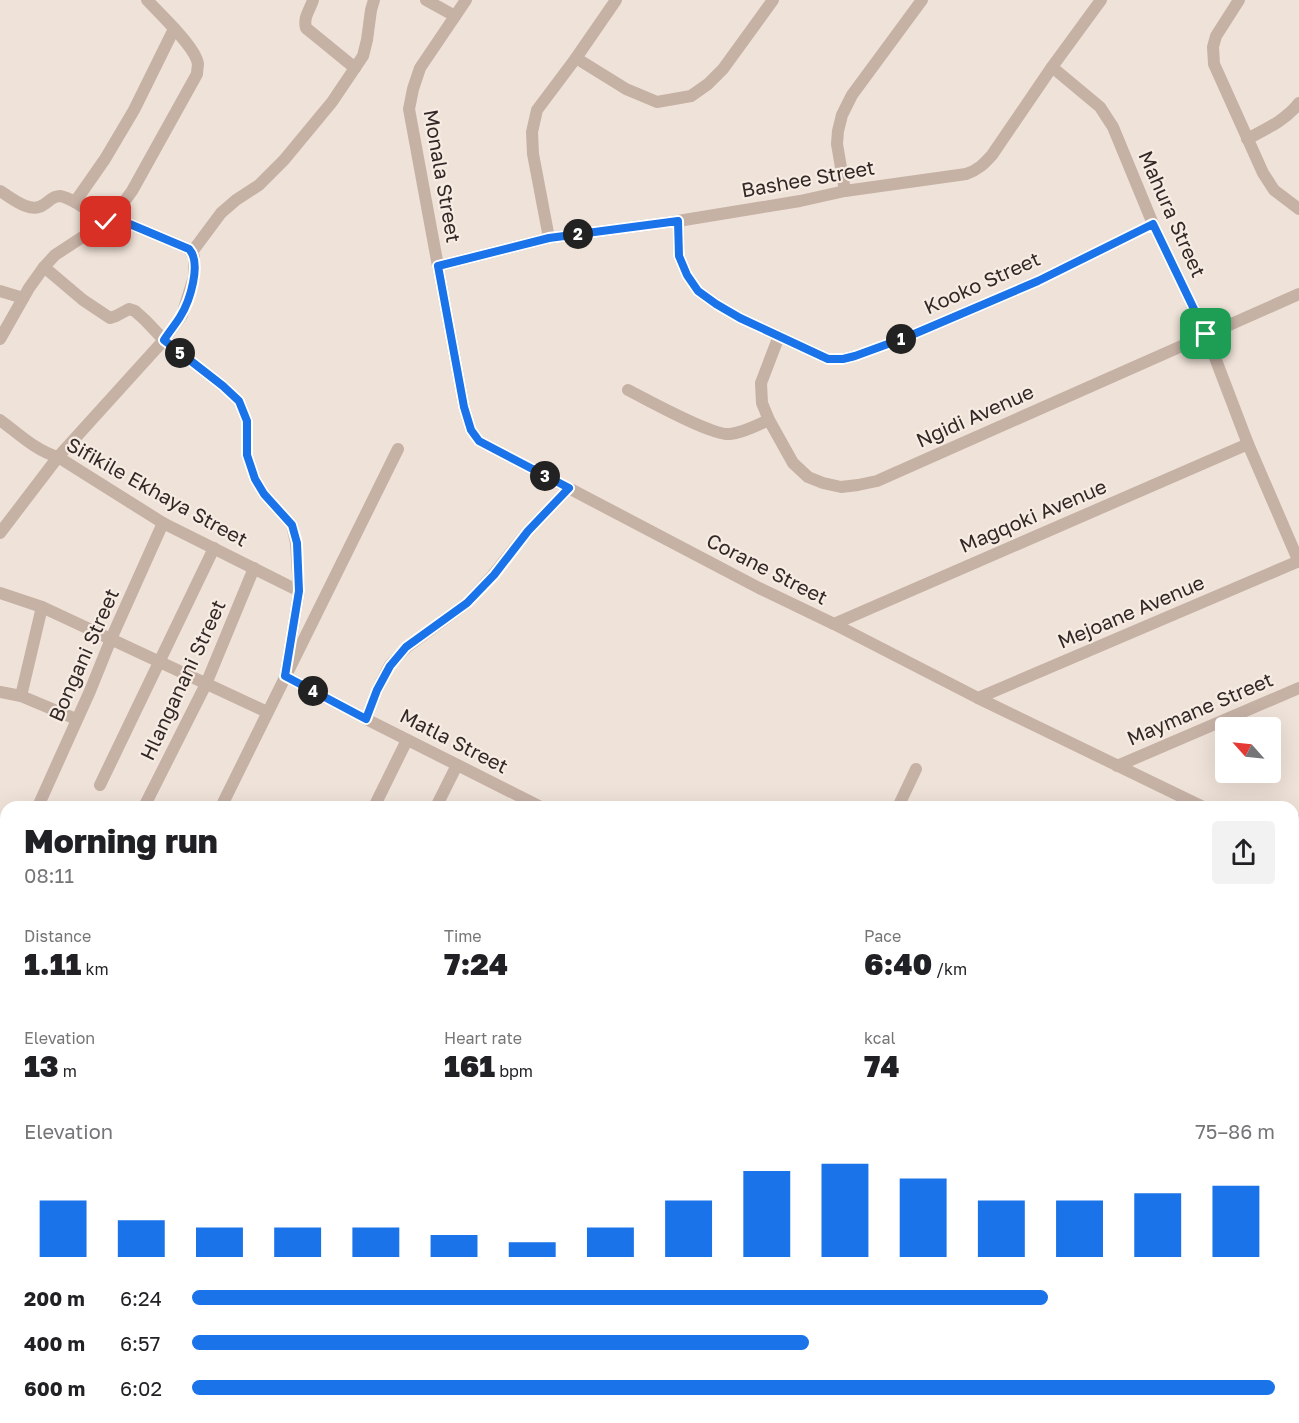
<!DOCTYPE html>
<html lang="en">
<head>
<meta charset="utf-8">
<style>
  :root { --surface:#fff; --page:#f2f2f2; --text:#202124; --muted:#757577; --accent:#1a73e8 }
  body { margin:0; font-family:"Golos Text",sans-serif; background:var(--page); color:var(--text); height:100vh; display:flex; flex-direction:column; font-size:22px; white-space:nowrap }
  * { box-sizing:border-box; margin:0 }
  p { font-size:20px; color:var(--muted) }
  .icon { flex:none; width:33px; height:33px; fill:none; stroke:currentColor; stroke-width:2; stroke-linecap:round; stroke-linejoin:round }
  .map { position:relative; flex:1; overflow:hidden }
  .sheet { position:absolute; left:0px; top:801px; width:1299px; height:622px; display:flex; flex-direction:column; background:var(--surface); border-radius:18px 18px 0 0; box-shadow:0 6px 24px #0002 }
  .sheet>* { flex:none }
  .needle { width:39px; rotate:297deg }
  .tools { position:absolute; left:1215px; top:717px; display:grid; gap:12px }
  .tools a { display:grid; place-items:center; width:66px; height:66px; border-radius:6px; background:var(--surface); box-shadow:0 6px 24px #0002; font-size:30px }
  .pin { position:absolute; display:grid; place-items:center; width:51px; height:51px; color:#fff; margin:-26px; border-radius:12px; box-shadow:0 3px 9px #0006 }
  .km { position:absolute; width:30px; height:30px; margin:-15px; border-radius:50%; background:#222; color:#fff; font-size:16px; line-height:30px; text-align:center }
  .round { display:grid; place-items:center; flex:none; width:63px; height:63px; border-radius:6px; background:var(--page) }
  .headline { display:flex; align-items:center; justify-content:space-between; height:102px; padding:0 24px }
  h1 { font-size:33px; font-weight:800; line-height:45px }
  .metrics { display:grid; grid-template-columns:repeat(3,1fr); gap:9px; height:102px; padding:6px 24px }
  .metrics div { display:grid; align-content:center }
  .metrics b { font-size:30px; font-weight:800 }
  .metrics small { font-size:16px; font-weight:400 }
  .metrics p { font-size:16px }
  .chart { height:168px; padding:12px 24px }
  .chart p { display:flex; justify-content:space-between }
  .chart svg { width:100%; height:108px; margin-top:6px; stroke:var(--accent); stroke-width:6 }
  ul { padding:0 24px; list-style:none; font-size:20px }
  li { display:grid; grid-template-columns:96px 72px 1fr; align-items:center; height:45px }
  li i { height:15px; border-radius:8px; background:var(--accent) }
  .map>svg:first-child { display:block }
</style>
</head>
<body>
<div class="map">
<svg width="1299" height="1423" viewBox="0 0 1299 1423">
  <rect width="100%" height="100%" fill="#efe2d8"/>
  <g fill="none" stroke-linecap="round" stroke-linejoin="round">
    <g stroke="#c6b1a5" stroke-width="12">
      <path d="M313,0C310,10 303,17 306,28L355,68"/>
      <path d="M426,0L455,16"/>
      <path d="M466,0L420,68L413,89L409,109L464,407L471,430L479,441L759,588L834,624L978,698L1203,807"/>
      <path d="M1239,0L1216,36L1213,47L1214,64L1263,173L1274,190L1299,209"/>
      <path d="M576,58L626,89L657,102L691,96L708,84L723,69L773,0"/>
      <path d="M1052,67L1100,107L1113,127L1153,224L1206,334L1248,444L1299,562"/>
      <path d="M1247,139C1266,129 1286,120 1299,103"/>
      <path d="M0,191C12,198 30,214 43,205C49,202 52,196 60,196C73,198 94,215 106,222"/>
      <path d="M845,191L837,144L838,131L842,115L852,95L922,0"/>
      <path d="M75,202L105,159L134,110L174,29"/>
      <path d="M678,221L679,256L687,275L698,291L716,304L740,318L828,359H843L855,356L907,337L1038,281L1153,224"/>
      <path d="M549,238L533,154L532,132L537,110L576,58L616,0"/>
      <path d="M192,252L221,213L236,200L259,185L284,160L332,102L363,56L367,40L371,10L374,0"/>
      <path d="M438,266L549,238L678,221L800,201L845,191L966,174C978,170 984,164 992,155L1052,67L1101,0"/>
      <path d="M44,267L83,300L110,318L116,316L129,309L135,311L145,320L164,340L223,386L239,401L247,421V455L255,479L264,494L292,525L296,543L299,591L285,676L366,719L541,807"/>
      <path d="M0,291L23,298"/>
      <path d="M779,336L761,383L762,403L769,420L793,463L808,477L823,483L841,487L858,485L877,481L1299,294"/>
      <path d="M0,339L29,288L44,267L55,255L113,217L132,191L197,74C197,73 198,64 198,64C196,47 159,13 147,0"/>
      <path d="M628,390C648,400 712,436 730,434C743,433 757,425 769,420"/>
      <path d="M0,420C18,433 36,451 58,457L163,523L299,591"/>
      <path d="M0,533L58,457L164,340L182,315L194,277V257L189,249L113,217"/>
      <path d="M0,593L42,607L267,712"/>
      <path d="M834,624L1248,444"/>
      <path d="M0,692L21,696L76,719"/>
      <path d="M21,696L42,607"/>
      <path d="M978,698L1299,561"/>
      <path d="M366,719L377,690L390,665L407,647L467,603L493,575L528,531L569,488"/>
      <path d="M1117,766L1299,688"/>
      <path d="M100,785L214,548"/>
      <path d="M40,802L90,691L111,639L163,523"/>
      <path d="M144,807L206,684L254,568"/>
      <path d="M221,807L398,449"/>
      <path d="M374,807L407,740"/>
      <path d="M436,807L457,765"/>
      <path d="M898,807L916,769"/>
      <path d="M1293,822L1299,820"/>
      <path d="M1293,851L1299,854"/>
      <path d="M0,926L6,928"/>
      <path d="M1293,967L1299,970"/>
      <path d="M0,991L6,986"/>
      <path d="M1293,1071L1299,1059"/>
      <path d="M1293,1136L1299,1140"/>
      <path d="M1293,1279L1299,1281"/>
      <path d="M207,1418L224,1423"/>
      <path d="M238,1418L239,1423"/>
      <path d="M298,1418L299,1423"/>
      <path d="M1141,1418L1152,1423"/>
      <path d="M138,1423L139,1418"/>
      <path d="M486,1423L489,1418"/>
      <path d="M597,1423L600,1418"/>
      <path d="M709,1423L714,1418"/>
      <path d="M1130,1423L1134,1418"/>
      <path d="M1279,1423L1299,1419"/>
    </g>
  </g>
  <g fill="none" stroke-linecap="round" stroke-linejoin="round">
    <g stroke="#fff" stroke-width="12">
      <path id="route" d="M106,222L113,217L189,249C202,263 190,301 180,317C175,325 169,332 164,340L223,386L239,401L247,421V455L255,479L264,494L292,525L297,543L299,591L285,676L366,719L377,690L390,666L406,647L467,603L494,575L528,531L569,488L479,441L471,430L464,407L438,266L549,238L678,221L679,256L687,275L698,291L716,304L740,318L828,359H843L855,356L907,337L1038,281L1153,224L1206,334"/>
    </g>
    <use href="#route" stroke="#1a73e8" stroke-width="8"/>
  </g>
  <g text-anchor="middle" stroke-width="4.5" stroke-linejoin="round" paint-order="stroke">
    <g font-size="20" fill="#322826" stroke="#f7ece3">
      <text transform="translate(442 176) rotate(80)" y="7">Monala Street</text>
      <text transform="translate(808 179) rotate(-10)" y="7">Bashee Street</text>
      <text transform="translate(1172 214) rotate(66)" y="7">Mahura Street</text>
      <text transform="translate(982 283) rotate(-24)" y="7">Kooko Street</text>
      <text transform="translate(975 416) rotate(-24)" y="7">Ngidi Avenue</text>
      <text transform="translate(157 492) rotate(29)" y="7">Sifikile Ekhaya Street</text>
      <text transform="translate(1033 516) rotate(-23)" y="7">Magqoki Avenue</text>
      <text transform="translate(767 569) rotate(27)" y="7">Corane Street</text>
      <text transform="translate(1131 612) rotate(-23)" y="7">Mejoane Avenue</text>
      <text transform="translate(84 655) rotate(-66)" y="7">Bongani Street</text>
      <text transform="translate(183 680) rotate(-65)" y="7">Hlanganani Street</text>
      <text transform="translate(1200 709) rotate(-23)" y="7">Maymane Street</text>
      <text transform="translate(454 741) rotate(27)" y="7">Matla Street</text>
    </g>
  </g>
</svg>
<div class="tools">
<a><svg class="needle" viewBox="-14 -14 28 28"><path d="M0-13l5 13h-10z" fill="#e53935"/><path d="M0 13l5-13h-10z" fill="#757577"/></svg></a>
</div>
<div class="pin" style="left:1206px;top:334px;background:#1e9e55"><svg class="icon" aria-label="arrive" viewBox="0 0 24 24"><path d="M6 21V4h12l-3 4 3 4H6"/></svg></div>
<div class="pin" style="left:106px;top:222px;background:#d93025"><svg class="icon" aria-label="check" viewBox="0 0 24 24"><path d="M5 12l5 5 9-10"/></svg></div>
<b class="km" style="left:901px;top:339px">1</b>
<b class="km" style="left:578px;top:234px">2</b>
<b class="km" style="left:545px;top:476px">3</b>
<b class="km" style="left:313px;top:691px">4</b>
<b class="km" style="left:180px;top:353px">5</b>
<section class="sheet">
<div class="headline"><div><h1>Morning run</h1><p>08:11</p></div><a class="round"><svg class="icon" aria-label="share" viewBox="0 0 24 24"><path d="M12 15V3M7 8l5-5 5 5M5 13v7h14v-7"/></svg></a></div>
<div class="metrics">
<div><p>Distance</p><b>1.11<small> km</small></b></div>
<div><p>Time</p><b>7:24</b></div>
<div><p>Pace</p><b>6:40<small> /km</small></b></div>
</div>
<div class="metrics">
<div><p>Elevation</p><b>13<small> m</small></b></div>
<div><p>Heart rate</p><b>161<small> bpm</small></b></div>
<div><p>kcal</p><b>74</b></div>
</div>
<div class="chart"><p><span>Elevation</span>75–86 m</p>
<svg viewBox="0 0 160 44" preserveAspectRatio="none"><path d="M5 44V21M15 44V29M25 44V32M35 44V32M45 44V32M55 44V35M65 44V38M75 44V32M85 44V21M95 44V9M105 44V6M115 44V12M125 44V21M135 44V21M145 44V18M155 44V15"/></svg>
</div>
<ul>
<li><b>200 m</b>6:24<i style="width:79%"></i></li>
<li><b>400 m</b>6:57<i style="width:57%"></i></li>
<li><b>600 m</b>6:02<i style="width:100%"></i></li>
</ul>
</section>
</div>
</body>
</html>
